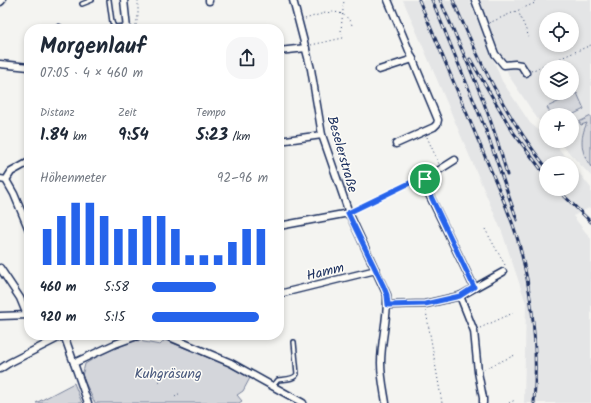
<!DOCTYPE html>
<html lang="de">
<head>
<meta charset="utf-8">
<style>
  :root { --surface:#fff; --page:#f6f6f7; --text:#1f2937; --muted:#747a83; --accent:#2563eb }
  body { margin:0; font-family:Kalam,sans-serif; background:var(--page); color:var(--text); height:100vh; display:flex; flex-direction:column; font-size:15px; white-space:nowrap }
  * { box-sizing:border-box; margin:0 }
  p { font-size:13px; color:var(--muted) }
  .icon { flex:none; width:22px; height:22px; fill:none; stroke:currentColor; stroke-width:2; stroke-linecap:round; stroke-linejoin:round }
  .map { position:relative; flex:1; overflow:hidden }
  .drawer { position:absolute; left:24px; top:24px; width:260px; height:316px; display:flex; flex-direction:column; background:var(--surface); border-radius:16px; box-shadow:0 2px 6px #0003 }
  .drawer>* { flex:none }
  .buttons { position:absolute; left:539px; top:12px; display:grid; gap:8px }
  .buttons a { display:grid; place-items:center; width:40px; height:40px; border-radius:50%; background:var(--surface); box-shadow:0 2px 6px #0003; font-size:20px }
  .pin { position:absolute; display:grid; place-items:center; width:34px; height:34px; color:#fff; margin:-17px; border:2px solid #fff; border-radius:50%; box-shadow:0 1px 4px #0007 }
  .round { display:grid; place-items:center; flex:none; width:42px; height:42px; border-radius:16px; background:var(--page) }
  .summary { display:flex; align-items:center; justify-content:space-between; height:68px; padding:0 16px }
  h1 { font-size:22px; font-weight:700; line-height:30px }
  .figures { display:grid; grid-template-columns:repeat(3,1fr); gap:6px; height:68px; padding:4px 16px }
  .figures div { display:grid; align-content:center }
  .figures b { font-size:17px; font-weight:700 }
  .figures small { font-size:11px; font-weight:400 }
  .figures p { font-size:11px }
  .chart { height:112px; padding:8px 16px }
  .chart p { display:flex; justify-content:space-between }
  .chart svg { width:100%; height:72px; margin-top:4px; stroke:var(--accent); stroke-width:6 }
  ul { padding:0 16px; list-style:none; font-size:13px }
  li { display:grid; grid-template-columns:64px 48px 1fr; align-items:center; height:30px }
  li i { height:10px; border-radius:5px; background:var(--accent) }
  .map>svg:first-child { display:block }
</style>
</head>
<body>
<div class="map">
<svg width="591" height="403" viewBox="0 0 591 403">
  <rect width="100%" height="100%" fill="#f4f4f1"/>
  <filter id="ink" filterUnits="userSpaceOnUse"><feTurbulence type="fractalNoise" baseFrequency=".025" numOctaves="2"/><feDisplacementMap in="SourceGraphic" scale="8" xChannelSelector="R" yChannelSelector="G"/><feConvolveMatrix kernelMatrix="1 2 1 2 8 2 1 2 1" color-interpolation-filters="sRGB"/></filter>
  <g filter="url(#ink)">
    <g fill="#e4e5e6" fill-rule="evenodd">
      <path d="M403,0H469L502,81L530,123L546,136V141H552L571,163H546V189H572V164L591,188V207L573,216L591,239V403H524L526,303L502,232Z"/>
      <path d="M478,0H591V176L558,141H572V115H546V128L537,118L509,76ZM546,19H572V45H546ZM546,67H572V93H546Z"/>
    </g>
    <g fill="#d4d6db" stroke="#78829c">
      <path d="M577,93L584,109L572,115H551L547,107Z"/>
      <path d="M591,116V167C581,153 579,139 587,123L581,125L579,122Z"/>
      <path d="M134,340L160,345L165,340L229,366L250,378L243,391L237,395L242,401L239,403H95L82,376L85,364L98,356Z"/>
      <path d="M74,383L82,403H36Z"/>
    </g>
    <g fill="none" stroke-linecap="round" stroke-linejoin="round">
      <g stroke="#1b2f5e" stroke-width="6">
        <g id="service">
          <path d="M109,0L112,22L114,27L127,26"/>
          <path d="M82,4L92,0"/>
          <path d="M273,386L278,380C284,379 294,380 297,374L294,342"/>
        </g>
      </g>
      <g stroke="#1b2f5e" stroke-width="9">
        <g id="minor">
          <path d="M124,0L127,29"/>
          <path d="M209,0V1"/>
          <path d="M293,0L311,69L322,135L349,213L387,295C388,318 381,340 381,363C381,377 384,390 386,403"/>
          <path d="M388,0L438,120L437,124L434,127L396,144"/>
          <path d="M475,0L495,54L504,65L515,64L521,65L526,73"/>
          <path d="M59,29V28"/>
          <path d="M279,51L306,48"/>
          <path d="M0,64L29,67"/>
          <path d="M379,70L413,59"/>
          <path d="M279,141L322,135"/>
          <path d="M455,160L425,179V186L474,287"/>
          <path d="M0,179L6,180L11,172L29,162"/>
          <path d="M6,180L14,194L29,230"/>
          <path d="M279,226L349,213"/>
          <path d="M0,268L20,298L27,315"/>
          <path d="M279,294L376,270"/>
          <path d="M460,296L474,331L478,372L483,398V403"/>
          <path d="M388,305L425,304L460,296L503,272"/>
          <path d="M0,316L29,315"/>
          <path d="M165,335L231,363L303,403"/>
          <path d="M74,363L115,344L140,335"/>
          <path d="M0,369L9,363L64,335L88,403"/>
        </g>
      </g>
      <g stroke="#1b2f5e" stroke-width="11">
        <path id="tertiary" d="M0,1L1,0"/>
      </g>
      <g stroke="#1b2f5e" stroke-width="1" stroke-dasharray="1 3" stroke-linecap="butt">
        <path d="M518,11L529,37"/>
        <path d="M305,19C322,14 342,4 352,25"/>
        <path d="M489,23L535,3L534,0"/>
        <path d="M135,29L138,16V0"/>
        <path d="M311,45L343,38L341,30L344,0"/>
        <path d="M531,71L591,45"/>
        <path d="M427,137L439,164"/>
        <path d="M354,210L418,179"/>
        <path d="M485,229L505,265"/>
        <path d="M426,311L442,403"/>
        <path d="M480,328L513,313"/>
        <path d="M484,369L515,355"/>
        <path d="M159,382L162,375"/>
        <path d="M175,397L181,392"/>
        <path d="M509,403L515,400"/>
      </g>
      <use href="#service" stroke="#fdfcf7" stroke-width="3"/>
      <use href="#minor" stroke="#fdfcf7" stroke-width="6"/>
      <use href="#tertiary" stroke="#fdfcf7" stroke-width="8"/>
      <g stroke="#1b2f5e" stroke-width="3">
        <g id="rail">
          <path d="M419,0C441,53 464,106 486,159C498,187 511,215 519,244C533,296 538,350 534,403"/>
          <path d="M432,0L487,133L517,220"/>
          <path d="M440,0C465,57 492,114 507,175"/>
          <path d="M453,0C478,59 506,117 546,167"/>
          <path d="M470,59L513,132L546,176"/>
          <path d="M557,189L591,222"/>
        </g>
      </g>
      <use href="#rail" stroke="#fdfcf7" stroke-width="1.5" stroke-dasharray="4.5" stroke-linecap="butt"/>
    </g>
  </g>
  <g fill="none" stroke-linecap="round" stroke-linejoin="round" filter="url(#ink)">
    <g stroke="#fff" stroke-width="8">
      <path id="route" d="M418,179H425L426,186L474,287L460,296L425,304L388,305L387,295L383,285L348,213Z"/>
    </g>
    <use href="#route" stroke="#2563eb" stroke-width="5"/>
  </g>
  <g text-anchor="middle" stroke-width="3" stroke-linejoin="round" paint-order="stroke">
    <g font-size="14" fill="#1b2f5e" stroke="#fdfcf7">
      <text transform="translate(343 154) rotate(74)" y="5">Beselerstraße</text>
      <text transform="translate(325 271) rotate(-14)" y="5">Hamm</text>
    </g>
    <g font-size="14" fill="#49597d" stroke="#fdfcf7">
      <text x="168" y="378">Kuhgräsung</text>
    </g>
  </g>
</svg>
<div class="buttons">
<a><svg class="icon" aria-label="locate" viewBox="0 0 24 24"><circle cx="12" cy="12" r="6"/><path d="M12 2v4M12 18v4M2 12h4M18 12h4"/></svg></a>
<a><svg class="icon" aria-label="layers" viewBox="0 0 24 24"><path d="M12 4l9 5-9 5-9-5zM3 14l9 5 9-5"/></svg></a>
<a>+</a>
<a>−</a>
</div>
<div class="pin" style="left:425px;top:179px;background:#1e9e55"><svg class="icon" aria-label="arrive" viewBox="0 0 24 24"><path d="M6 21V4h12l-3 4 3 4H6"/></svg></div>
<section class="drawer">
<div class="summary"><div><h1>Morgenlauf</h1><p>07:05 · 4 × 460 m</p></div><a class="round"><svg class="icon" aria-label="share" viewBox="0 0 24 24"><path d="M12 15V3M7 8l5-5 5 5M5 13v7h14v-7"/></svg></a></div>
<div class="figures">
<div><p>Distanz</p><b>1.84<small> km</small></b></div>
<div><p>Zeit</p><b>9:54</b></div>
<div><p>Tempo</p><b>5:23<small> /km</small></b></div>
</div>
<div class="chart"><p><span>Höhenmeter</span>92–96 m</p>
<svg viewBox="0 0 160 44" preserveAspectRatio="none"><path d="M5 44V22M15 44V14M25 44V6M35 44V6M45 44V14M55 44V22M65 44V22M75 44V14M85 44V14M95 44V22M105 44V38M115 44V38M125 44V38M135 44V30M145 44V22M155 44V22"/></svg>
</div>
<ul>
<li><b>460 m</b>5:58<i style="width:55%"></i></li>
<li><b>920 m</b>5:15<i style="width:92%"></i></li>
</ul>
</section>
</div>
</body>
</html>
